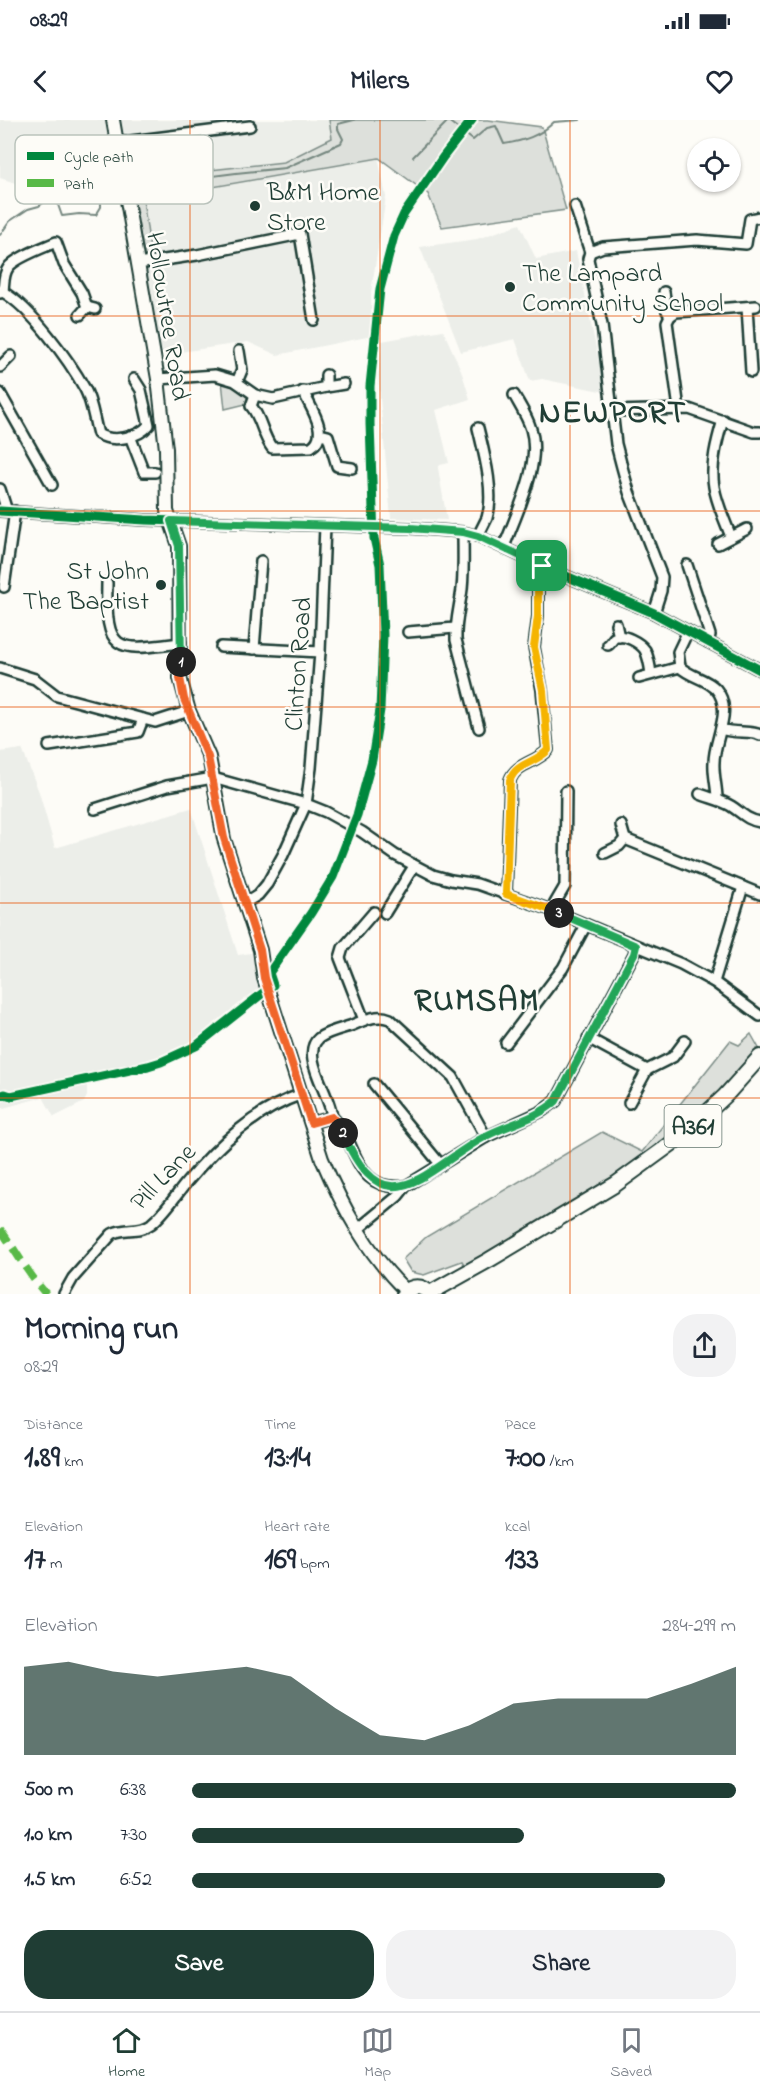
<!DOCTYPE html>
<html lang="en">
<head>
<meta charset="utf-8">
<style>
  :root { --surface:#fff; --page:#f2f2f3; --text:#1f2937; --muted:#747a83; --line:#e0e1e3; --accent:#1f3d34 }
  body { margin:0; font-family:"Indie Flower",sans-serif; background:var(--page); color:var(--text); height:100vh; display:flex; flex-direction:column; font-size:22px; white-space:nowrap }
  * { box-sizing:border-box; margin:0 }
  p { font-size:20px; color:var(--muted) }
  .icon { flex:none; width:33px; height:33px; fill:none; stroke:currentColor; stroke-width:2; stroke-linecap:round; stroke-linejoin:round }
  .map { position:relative; height:1174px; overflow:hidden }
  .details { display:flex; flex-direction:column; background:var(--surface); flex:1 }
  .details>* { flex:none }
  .fabs { position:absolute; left:687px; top:18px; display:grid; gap:12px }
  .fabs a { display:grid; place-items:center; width:54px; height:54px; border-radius:50%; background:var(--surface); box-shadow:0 2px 4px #0004; font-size:30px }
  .pin { position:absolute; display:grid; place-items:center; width:51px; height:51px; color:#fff; margin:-26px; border-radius:12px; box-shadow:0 3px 9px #0006 }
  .km { position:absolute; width:30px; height:30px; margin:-15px; border-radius:50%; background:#222; color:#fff; font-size:16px; line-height:30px; text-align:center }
  .round { display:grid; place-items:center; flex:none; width:63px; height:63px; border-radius:24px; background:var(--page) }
  .head { display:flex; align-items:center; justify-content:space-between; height:102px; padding:0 24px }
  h1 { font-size:33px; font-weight:700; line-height:45px }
  .stats { display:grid; grid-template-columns:repeat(3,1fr); gap:9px; height:102px; padding:6px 24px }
  .stats div { display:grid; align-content:center }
  .stats b { font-size:30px; font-weight:700 }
  .stats small { font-size:16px; font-weight:400 }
  .stats p { font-size:16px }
  .chart { height:168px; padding:12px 24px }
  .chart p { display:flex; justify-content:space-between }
  .chart svg { width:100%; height:108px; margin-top:6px; fill:var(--accent); opacity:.7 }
  .cta { display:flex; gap:12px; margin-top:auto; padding:12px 24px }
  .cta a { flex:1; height:69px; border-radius:24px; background:var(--accent); color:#fff; font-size:24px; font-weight:700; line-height:69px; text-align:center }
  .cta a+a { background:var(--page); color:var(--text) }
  ul { padding:0 24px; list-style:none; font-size:20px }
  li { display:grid; grid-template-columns:96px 72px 1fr; align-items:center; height:45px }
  li i { height:15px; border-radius:8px; background:var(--accent) }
  .status { display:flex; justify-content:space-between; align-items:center; height:42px; padding:0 30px; background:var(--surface); direction:ltr }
  .status svg { height:16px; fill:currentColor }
  header { display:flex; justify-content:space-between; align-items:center; height:78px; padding:0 24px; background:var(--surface); font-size:27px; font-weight:700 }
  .tabs { display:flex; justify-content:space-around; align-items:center; height:84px; border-top:2px solid var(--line); background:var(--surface); font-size:16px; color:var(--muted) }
  .tabs a { display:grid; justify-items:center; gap:3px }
  .tabs .current { color:var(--accent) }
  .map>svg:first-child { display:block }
</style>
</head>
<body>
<div class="status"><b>08:29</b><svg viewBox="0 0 49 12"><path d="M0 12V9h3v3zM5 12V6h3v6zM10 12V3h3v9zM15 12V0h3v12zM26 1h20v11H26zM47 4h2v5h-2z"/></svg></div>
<header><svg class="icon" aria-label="back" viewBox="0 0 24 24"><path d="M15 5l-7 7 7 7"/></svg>Milers<svg class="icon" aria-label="heart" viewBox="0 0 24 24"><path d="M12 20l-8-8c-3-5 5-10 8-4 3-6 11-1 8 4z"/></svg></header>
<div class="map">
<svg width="760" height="1174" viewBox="0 0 760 1174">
  <rect width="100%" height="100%" fill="#fdfcf7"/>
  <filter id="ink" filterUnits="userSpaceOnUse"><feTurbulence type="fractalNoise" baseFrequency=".0167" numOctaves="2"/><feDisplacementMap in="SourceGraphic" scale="12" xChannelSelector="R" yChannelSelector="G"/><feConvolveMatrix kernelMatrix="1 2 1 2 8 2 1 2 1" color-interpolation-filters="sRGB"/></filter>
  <g filter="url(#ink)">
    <g fill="#eceee9">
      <path d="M0,0H371L386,77L371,172L372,216L277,235L248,222L160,235L141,173L126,73L58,77L0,58Z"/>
      <path d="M520,104L536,139L576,131L605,272L542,259L530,261L515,219L461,232L420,127L477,119Z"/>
      <path d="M443,210L461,250L470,279L436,290L449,343L440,345L438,348L447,400L391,398L378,256L382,221Z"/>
      <path d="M22,629L39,672L55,728L191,688L238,835L251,833L266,872L235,902L198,926L147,949L102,959L101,963L87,966V976L84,982L54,997L43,977L0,989V632Z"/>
    </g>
    <g fill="#dde0db" stroke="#7e8e88" stroke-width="1.5">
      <path d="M329,0H488L542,7L566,90L442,107L428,74L379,38L143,79L151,136L145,137L128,59L284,42L332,18Z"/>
      <path d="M222,261L231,263L250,276V283L225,289Z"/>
      <path d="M751,914L760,930L677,1012L631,1047L465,1146L462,1141L424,1155L411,1152L403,1139L426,1117L602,1012L642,1032L730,921L739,925Z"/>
    </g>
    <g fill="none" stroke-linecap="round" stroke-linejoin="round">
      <g stroke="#75877f" stroke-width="2">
        <path d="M447,0L473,20L487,8L496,6L504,24C523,21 540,16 554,2L580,0"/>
        <path d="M413,37L448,1"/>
        <path d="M134,66L236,53L285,48L341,23L343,19L338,9V4L354,0"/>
        <path d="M0,115L10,101L28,89L39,86L47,80L52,79L57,82L62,96L79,94L96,95L101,87V73L104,69L114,68"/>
      </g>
      <g stroke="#1f3d34" stroke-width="14">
        <g id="minor">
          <path d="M115,23L250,6"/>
          <path d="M575,86L590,132L588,139L602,205L616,324L622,347L629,372L662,457L661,471L654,493"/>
          <path d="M590,132L603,127L697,120L746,124L750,99L760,97"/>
          <path d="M138,144L197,135L300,114L314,200"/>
          <path d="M3,172C4,164 3,155 8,148C14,138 45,127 56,122L64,144L82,173L87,187"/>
          <path d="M664,172L667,191L670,196L667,202L679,289"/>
          <path d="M0,173L3,172C31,188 69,240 85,269C92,282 94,300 98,314C113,323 138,318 149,305L141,270L134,259"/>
          <path d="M747,187L751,252"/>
          <path d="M80,195L87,187L95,189"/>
          <path d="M670,196L676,192L756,186"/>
          <path d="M0,247L11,236"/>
          <path d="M158,259L215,255L235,261L255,275L273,279L326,267V255"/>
          <path d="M237,262L242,250L239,231"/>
          <path d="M326,267L344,264"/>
          <path d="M0,273L52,365"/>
          <path d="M255,275L251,286C262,299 262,315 272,328L311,327C331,315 310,287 303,271"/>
          <path d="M613,291L689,289L754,312H760"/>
          <path d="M723,300C717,320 710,346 714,367C717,384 725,401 731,417"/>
          <path d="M478,308C484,333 495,373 487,398C484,404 481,410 478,416"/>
          <path d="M320,314L328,316L337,346L352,348"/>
          <path d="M130,316L144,352H155"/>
          <path d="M0,369L7,391"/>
          <path d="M0,391L145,400L410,408L463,412L478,416L542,446L654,493L760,550"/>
          <path d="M463,412C463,431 464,450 462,469C460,486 455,502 456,520L479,608"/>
          <path d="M718,424L747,409"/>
          <path d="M504,427C516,394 542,344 531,309C527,296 520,286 514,275"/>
          <path d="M687,445L710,515L708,522"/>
          <path d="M107,463C105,535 117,531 181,523"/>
          <path d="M4,467L15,391"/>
          <path d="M616,504L619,517"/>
          <path d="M688,511L678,532L680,547C690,557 706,558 716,569C734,590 714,618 714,642C713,654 717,667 717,679"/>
          <path d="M408,512L455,508"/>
          <path d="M608,525C609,525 613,519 614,518C624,513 640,523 645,530C649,538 650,546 651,554"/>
          <path d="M221,527L320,532"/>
          <path d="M254,529L261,441"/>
          <path d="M0,548L35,559L57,576L143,599L155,602L189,591"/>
          <path d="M639,558L680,547"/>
          <path d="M721,609C734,614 752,610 760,615"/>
          <path d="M49,626L138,612L143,599"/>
          <path d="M700,674C710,678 721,680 731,686C742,693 747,700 760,702"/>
          <path d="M95,689L167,666L213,658L306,684L326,692L362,712L395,735L433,755L451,760L477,764L551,790L681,844L714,862L760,896"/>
          <path d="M621,705L625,719"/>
          <path d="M605,733L619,726L625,719L760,774"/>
          <path d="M506,774L510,660C516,643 536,643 548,630L542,570L534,527L538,496V455L542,446"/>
          <path d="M245,783L258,775L267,764L283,735L306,684L311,648L320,532L325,406"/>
          <path d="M551,790L565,766L566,671"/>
          <path d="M385,793L414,746"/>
          <path d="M714,862L743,767"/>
          <path d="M364,900L340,838L343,828L374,792"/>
          <path d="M588,918L647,950L629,983"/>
          <path d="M506,923L563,848L586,805"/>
          <path d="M647,950L673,937L685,921"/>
          <path d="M374,964L441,1045"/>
          <path d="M332,997C331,975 299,935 319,918C327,912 340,909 350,906C363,901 376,893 390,899L453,957L486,1017"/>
          <path d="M311,1003L332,997C359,1020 351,1073 406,1066"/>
          <path d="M357,1110L398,1076L406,1066L486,1017L542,991L556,981L634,834L636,826"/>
          <path d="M64,1174L73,1158L112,1114C124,1107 139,1113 151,1104C165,1093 176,1075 187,1062C218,1025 255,990 302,974"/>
        </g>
      </g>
      <g stroke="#1f3d34" stroke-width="16">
        <path id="major" d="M113,0L158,259L166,329L167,391L179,426L180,558L189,591L209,637L224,719L260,830L264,858L322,1039C343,1088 367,1133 406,1171"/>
      </g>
      <g stroke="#1f3d34" stroke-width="18">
        <g id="highway">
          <path d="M430,1173L489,1140L616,1064L682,1016L725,976L760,937"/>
          <path d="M404,1174C412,1165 422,1165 430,1174"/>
        </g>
      </g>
      <use href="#minor" stroke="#fdfcf7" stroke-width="9"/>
      <use href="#major" stroke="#fdfcf7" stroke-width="12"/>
      <use href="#highway" stroke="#fdfcf7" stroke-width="14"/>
      <path stroke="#58b947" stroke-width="8" stroke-dasharray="15 8" stroke-linecap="butt" d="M0,1109C16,1131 28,1154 46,1174"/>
      <g stroke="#fdfcf7" stroke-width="13">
        <g id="cycleway">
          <path d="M0,391L145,400L410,408L463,412L478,416L542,446L654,493L760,550"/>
          <path d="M0,976L5,974L11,976L148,946L161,942L196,926L273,865L269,853L311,793L333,757L357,695L372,640L380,590L383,515L380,445L374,418L370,304V266L380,169L394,116L404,94L443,37L472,0"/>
        </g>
      </g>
      <use href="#cycleway" stroke="#00873e" stroke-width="9"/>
    </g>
  </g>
  <g fill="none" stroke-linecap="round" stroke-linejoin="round" filter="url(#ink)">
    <g stroke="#fff" stroke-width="12">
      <path id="split-1" d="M181,542L179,426L171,401L410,408L463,412L478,416L542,446"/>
    </g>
    <g stroke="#fff" stroke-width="12">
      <path id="split-2" d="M181,542L180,558L184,579L208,637L224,718L260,830L264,858L311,1003L332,997L340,1006L343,1013"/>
    </g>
    <g stroke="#fff" stroke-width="12">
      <path id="split-3" d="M343,1013C385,1112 425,1049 486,1016C509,1004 536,999 556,981L634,834L636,826L559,793"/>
    </g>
    <g stroke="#fff" stroke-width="12">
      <path id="split-4" d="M542,446L538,455V496L534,527L543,570L548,630C536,643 516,643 510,660L506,774L559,793"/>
    </g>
    <use href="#split-1" stroke="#22a559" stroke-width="8"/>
    <use href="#split-2" stroke="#f0652b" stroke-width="8"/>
    <use href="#split-3" stroke="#22a559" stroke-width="8"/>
    <use href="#split-4" stroke="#f5b400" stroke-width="8"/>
  </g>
  <path fill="none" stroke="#e8590c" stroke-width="1.5" stroke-opacity="0.55" d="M190,0V1174M380,0V1174M570,0V1174M0,196H760M0,391H760M0,587H760M0,783H760M0,978H760"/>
  <g fill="#1f3d34" stroke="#fdfcf7" stroke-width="2">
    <circle cx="255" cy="86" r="6"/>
    <circle cx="510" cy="167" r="6"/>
    <circle cx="161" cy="465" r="6"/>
  </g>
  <g text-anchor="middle" stroke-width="5" stroke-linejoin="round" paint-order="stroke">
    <rect fill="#fdfcf7" stroke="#62766e" stroke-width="1.5" x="664.5" y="985" width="57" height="42" rx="4.5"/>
    <g font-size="24" font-weight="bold" fill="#1f3d34">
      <text x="693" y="1014">A361</text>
    </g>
    <g font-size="26" fill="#1f3d34" stroke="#fdfcf7" text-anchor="start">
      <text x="267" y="80">B&amp;M Home<tspan x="267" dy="30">Store</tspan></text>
      <text x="522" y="161">The Lampard<tspan x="522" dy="30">Community School</tspan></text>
      <text x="149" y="459" text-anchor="end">St John<tspan x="149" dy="30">The Baptist</tspan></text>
    </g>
    <g font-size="26" fill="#1f3d34" stroke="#fdfcf7">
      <text transform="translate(169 196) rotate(81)" y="9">Hollowtree Road</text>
      <text transform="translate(297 544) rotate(-86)" y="9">Clinton Road</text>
      <text transform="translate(162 1056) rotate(-46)" y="9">Pill Lane</text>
    </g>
    <g font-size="32" font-weight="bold" letter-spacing="1.5" fill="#1f3d34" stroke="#fdfcf7">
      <text x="613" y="302">NEWPORT</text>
      <text x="477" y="890">RUMSAM</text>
    </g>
  </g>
  <rect x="15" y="15" width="198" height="69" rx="9" fill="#fdfcf7" stroke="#bac3bc" stroke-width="1.5"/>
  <rect x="27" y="32" width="27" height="8" fill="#00873e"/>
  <rect x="27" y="59" width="27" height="8" fill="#58b947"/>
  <g font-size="16" fill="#1f3d34">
    <text x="64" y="42">Cycle path</text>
    <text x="64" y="69">Path</text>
  </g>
</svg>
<div class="fabs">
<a><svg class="icon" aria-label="locate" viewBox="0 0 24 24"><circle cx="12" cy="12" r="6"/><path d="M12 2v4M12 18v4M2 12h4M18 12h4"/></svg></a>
</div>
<div class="pin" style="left:542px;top:446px;background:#1e9e55"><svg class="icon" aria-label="arrive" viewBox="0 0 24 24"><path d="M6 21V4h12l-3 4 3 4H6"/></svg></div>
<b class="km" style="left:181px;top:542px">1</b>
<b class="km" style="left:343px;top:1013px">2</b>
<b class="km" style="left:559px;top:793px">3</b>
</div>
<section class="details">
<div class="head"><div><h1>Morning run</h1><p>08:29</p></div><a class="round"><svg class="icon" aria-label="share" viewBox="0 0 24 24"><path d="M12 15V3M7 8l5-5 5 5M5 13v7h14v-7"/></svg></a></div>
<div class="stats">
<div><p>Distance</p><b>1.89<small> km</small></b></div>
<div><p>Time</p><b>13:14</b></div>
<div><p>Pace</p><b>7:00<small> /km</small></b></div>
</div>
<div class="stats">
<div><p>Elevation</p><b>17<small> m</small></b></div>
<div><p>Heart rate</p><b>169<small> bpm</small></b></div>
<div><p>kcal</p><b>133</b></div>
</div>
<div class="chart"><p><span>Elevation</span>284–299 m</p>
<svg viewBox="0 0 160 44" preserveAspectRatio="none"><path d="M0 44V8L10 6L20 10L30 12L40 10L50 8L60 12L70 25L80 36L90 38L100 32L110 23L120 21L130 21L140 21L150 15L160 8V44z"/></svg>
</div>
<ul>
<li><b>500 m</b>6:38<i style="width:100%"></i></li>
<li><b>1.0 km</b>7:30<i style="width:61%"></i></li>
<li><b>1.5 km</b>6:52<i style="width:87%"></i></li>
</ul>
<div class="cta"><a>Save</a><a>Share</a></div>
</section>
<nav class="tabs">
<a class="current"><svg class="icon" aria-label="home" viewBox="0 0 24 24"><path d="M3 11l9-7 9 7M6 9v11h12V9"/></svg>Home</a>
<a><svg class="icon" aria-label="map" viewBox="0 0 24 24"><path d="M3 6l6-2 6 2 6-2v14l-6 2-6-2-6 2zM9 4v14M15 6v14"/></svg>Map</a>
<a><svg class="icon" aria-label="saved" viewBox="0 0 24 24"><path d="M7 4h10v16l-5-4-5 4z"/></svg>Saved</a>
</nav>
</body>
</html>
